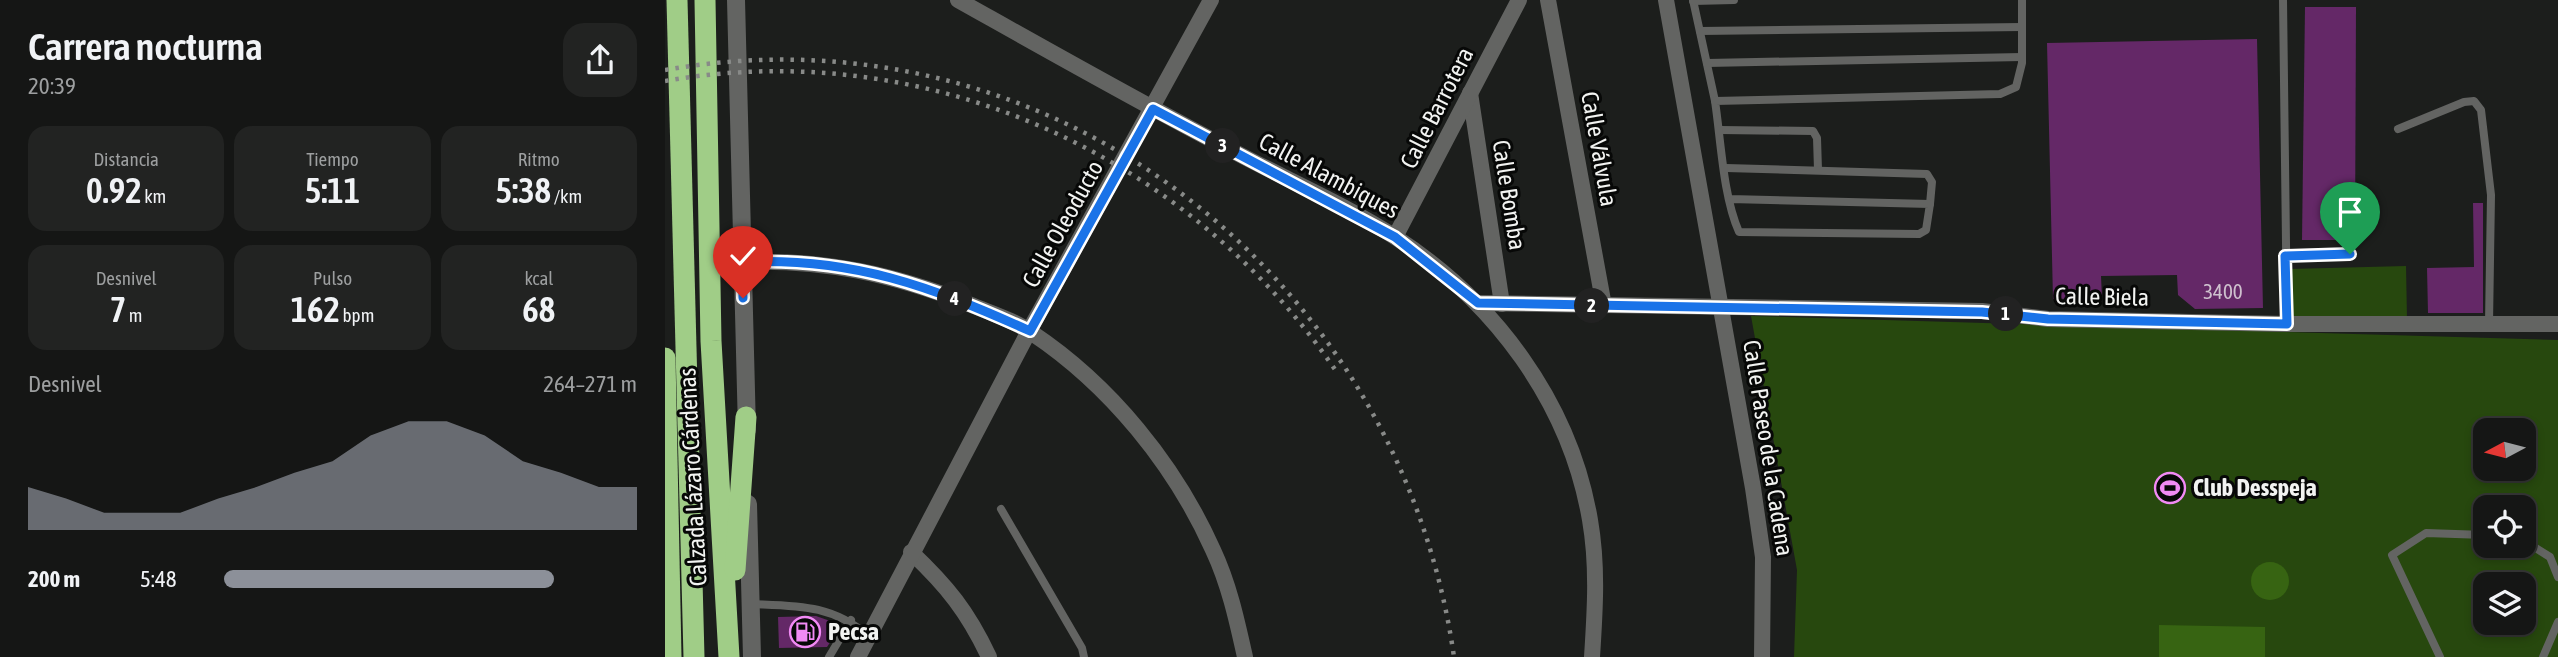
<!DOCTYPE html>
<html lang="es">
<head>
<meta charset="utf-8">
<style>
  :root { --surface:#151615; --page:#222322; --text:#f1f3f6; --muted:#9d9fa0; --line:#343534; --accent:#8c9099 }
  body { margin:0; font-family:"Asap Condensed",sans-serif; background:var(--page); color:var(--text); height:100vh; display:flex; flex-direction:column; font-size:26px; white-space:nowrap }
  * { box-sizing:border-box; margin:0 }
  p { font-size:23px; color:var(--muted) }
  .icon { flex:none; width:38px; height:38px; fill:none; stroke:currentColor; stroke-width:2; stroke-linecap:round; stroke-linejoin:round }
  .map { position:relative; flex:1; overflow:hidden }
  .panel { display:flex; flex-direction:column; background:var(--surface); width:665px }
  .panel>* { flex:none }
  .needle { width:46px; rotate:263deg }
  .controls { position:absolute; left:1808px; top:418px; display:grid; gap:14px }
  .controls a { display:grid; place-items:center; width:63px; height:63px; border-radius:14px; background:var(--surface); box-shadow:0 4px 10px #0003,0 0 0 2px var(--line); font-size:35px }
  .pin { position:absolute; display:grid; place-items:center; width:60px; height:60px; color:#fff; margin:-72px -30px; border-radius:50% 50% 50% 0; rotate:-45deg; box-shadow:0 0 7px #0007 }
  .pin .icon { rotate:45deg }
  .km { position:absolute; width:35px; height:35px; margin:-18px; border-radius:50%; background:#222; color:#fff; font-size:19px; line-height:35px; text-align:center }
  .round { display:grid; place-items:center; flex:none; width:74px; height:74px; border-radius:21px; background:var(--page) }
  .overview { display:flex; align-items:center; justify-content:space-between; height:119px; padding:0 28px }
  h1 { font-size:38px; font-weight:600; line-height:52px }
  .metrics { display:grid; grid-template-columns:repeat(3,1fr); gap:10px; height:119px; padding:7px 28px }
  .metrics div { display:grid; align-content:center; border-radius:18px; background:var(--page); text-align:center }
  .metrics b { font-size:35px; font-weight:600 }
  .metrics small { font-size:19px; font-weight:400 }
  .metrics p { font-size:19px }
  .chart { height:196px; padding:14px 28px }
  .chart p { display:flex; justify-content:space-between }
  .chart svg { width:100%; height:126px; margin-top:7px; fill:var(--accent); opacity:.7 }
  ul { padding:0 28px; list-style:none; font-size:23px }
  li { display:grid; grid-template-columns:112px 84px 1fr; align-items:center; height:52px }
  li i { height:18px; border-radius:9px; background:var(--accent) }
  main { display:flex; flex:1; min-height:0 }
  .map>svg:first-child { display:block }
</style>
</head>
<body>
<main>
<section class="panel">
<div class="overview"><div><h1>Carrera nocturna</h1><p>20:39</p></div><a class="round"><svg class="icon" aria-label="share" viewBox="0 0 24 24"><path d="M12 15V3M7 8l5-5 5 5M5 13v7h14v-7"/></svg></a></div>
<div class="metrics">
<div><p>Distancia</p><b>0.92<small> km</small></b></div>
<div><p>Tiempo</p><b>5:11</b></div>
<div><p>Ritmo</p><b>5:38<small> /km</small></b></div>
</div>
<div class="metrics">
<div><p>Desnivel</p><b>7<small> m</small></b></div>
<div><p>Pulso</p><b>162<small> bpm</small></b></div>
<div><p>kcal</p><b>68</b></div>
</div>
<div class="chart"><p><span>Desnivel</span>264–271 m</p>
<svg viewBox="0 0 160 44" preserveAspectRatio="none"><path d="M0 44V29L10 33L20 38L30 38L40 38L50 33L60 29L70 24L80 20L90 11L100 6L110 6L120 11L130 20L140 24L150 29L160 29V44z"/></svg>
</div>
<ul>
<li><b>200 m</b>5:48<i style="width:80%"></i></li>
</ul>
</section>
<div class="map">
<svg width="1893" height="657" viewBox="0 0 1893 657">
  <rect width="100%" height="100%" fill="#1c1e1c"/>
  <g fill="#27480e" fill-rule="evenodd">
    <path d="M1741,266L1742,319L1627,320L1624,269Z"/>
    <path d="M1086,316L1893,340V657H1129L1132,570ZM1820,430H1858V469H1820ZM1820,508H1858V546H1820ZM1820,584H1858V623H1820Z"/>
  </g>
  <g fill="#376412">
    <circle cx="1605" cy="581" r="19"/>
    <path d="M1494,625L1600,627V657H1494Z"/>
  </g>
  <g fill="#642867">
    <path d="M1640,7H1691L1690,240H1637Z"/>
    <path d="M1592,39L1598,308L1530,309L1513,295L1512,275L1436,276L1437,298L1388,299L1382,43Z"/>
    <path d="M1808,203H1818V313H1763L1762,268L1809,267Z"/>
    <path d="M151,616L168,622V638L162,647L114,648L113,617Z"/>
  </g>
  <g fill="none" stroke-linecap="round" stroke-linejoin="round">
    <g stroke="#636462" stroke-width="8">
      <path d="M1028,0L1050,101"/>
      <path d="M1618,0L1622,324"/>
      <path d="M1028,1L1069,0"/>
      <path d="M1035,31L1357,27"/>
      <path d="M1042,63L1357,57"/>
      <path d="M1733,129L1799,102L1809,101L1816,110L1826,195L1824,324"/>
      <path d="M1055,130L1148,131L1152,138L1153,170"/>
      <path d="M1061,168L1262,174L1267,182L1265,204"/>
      <path d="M1065,199L1265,204L1261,230L1254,234L1074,232C1058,196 1056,141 1050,101L1335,94L1351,87L1357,63V0"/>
      <path d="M1621,256L1685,254"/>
      <path d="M336,509L417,648L419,657"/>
      <path d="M1858,540L1885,557L1893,577"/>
      <path d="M85,604C131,606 167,604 203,636"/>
      <path d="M164,657L186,620"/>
      <path d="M1775,657L1727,555L1761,533L1820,535"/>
      <path d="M1878,657L1893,622"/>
    </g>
    <g stroke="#636462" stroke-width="16">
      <path d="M293,0C384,51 474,102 566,150C620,179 679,204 730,237C829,301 905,402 925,520C933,566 930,611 927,657"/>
      <path d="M883,0L939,306"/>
      <path d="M1001,0L1088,488L1098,557L1097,657"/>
      <path d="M805,93L837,304"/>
      <path d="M730,237L854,0"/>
      <path d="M77,262C159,259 228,274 304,304C325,313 349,320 367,333C445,385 510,465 548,550C564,584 572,621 580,657"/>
      <path d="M813,303L1317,311L1383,319L1622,324H1893"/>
      <path d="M246,552C282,586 303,612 324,657"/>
      <path d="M193,657L364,331L546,0"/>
    </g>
    <g stroke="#636462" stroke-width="18">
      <path d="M71,0L82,430"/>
      <path d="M83,504L87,657"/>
    </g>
    <g stroke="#a0cd87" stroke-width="21">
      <path d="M12,0L29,657"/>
      <path d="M40,0L46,341L64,657"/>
      <path d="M0,358L6,657"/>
      <path d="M70,570L81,417"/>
    </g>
    <g stroke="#888a88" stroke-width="4.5" stroke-dasharray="3.5 7" stroke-linecap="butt">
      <path d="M0,70C385,2 735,276 789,657"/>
      <path d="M0,81C261,35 523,154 671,371"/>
    </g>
  </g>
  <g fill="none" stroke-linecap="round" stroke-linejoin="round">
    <g stroke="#fff" stroke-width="14">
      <path id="route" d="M78,298L77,262C188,257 265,286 365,331L488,109L730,237L813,303L1317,312L1383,319L1622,324L1620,256L1685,254"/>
    </g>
    <use href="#route" stroke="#1a73e8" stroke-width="9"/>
  </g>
  <defs>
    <g id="stadium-ring" transform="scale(1.575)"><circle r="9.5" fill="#070807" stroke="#f18af4" stroke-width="1.5"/><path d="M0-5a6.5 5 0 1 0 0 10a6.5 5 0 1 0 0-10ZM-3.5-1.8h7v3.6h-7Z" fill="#f18af4"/></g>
    <g id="fuel-ring" transform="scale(1.575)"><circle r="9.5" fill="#070807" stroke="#f18af4" stroke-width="1.5"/><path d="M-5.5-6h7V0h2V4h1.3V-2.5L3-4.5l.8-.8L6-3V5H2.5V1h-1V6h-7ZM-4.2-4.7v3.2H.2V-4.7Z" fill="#f18af4"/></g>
  </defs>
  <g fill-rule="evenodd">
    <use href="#stadium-ring" x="1505" y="488"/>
    <use href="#fuel-ring" x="140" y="632"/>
  </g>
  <g text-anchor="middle" stroke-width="6" stroke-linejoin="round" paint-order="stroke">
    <g font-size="21" fill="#cec0ce">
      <text x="1558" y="299">3400</text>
    </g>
    <g font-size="24" fill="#f2f3f1" stroke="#070807">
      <text transform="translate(772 108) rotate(-63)" y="8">Calle Barrotera</text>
      <text transform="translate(934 149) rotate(80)" y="8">Calle Válvula</text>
      <text transform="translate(664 176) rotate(28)" y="8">Calle Alambiques</text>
      <text transform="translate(844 195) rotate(81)" y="8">Calle Bomba</text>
      <text transform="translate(398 224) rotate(-61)" y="8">Calle Oleoducto</text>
      <text transform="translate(1437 297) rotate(1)" y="8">Calle Biela</text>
      <text transform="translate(1103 448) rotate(81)" y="8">Calle Paseo de la Cadena</text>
      <text transform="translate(28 477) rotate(-93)" y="8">Calzada Lázaro Cárdenas</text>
    </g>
    <g font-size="24" font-weight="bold" fill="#f2f3f1" stroke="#070807" text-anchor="start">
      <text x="1528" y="496">Club Desspeja</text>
      <text x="163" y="640">Pecsa</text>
    </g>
  </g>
</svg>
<div class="controls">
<a><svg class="needle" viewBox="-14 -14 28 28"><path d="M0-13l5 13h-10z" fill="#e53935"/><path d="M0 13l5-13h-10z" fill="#9d9fa0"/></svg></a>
<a><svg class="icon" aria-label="locate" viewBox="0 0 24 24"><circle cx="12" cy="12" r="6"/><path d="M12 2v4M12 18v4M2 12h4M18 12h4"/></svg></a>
<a><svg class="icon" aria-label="layers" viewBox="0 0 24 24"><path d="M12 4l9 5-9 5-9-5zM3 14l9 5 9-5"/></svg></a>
</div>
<div class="pin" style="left:1685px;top:254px;background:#1e9e55"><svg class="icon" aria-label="arrive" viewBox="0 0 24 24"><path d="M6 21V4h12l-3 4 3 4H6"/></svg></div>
<div class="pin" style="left:78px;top:298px;background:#d93025"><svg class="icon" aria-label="check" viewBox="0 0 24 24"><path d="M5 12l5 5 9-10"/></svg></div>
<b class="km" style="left:1341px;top:314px">1</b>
<b class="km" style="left:927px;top:306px">2</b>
<b class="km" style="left:558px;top:146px">3</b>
<b class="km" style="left:290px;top:299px">4</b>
</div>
</main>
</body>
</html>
